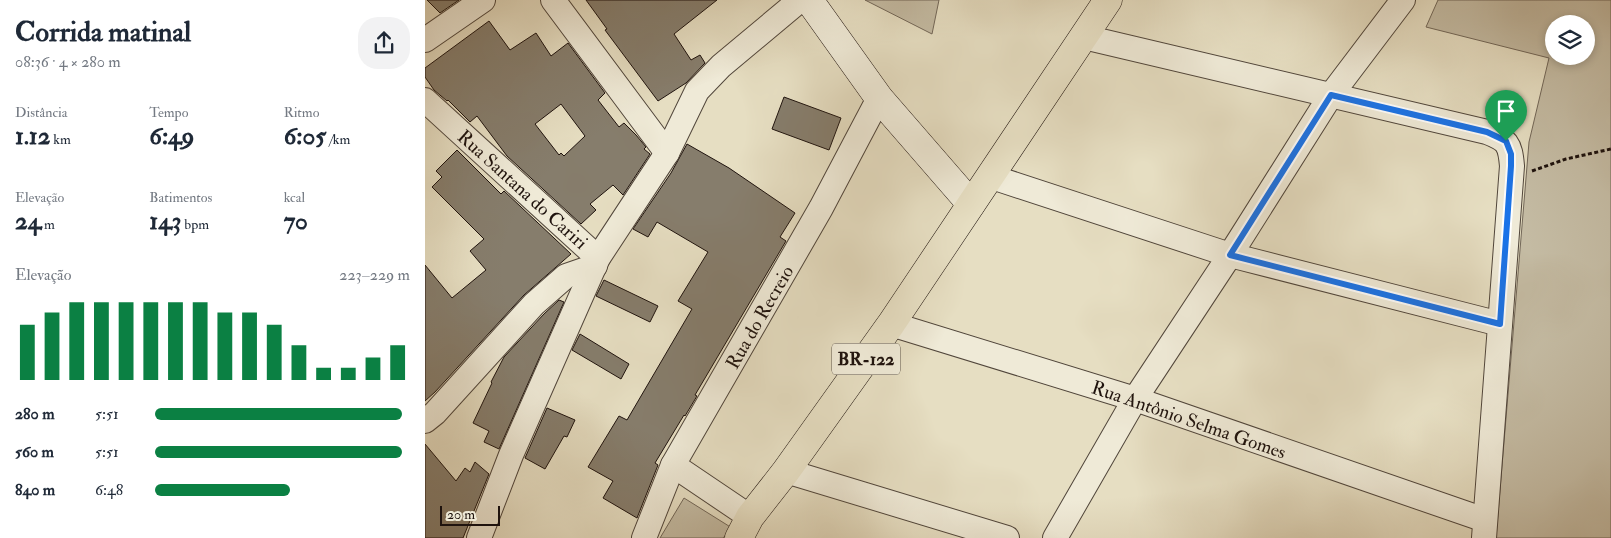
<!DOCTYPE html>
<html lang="pt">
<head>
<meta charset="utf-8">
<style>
  :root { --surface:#fff; --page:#f2f2f3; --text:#1f2937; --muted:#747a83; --accent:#0b8043 }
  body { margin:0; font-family:"IM FELL Double Pica",serif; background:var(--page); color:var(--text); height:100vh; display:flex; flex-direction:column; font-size:19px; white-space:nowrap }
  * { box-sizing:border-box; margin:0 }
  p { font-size:16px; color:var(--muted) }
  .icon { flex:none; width:28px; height:28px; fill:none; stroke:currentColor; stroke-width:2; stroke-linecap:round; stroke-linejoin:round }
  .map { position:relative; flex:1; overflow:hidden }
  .drawer { display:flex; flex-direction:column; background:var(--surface); width:425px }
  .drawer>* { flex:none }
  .buttons { position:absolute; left:1120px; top:15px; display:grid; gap:10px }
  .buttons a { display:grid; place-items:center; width:50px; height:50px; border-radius:50%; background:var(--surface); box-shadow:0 2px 8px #0003; font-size:25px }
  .scale { position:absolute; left:15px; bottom:12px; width:60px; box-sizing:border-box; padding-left:5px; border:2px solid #1f130e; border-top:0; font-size:14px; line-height:18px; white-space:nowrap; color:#1f130e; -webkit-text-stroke:4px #efead7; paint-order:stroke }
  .pin { position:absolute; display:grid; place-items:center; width:42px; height:42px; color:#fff; margin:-51px -21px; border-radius:50% 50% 50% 0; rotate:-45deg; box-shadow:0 0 5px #0007 }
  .pin .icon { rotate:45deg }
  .round { display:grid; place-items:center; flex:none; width:52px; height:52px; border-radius:20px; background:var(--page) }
  .head { display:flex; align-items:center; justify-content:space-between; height:85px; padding:0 15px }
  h1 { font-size:28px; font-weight:700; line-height:38px }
  .metrics { display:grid; grid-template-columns:repeat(3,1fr); gap:8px; height:85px; padding:5px 15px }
  .metrics div { display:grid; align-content:center }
  .metrics b { font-size:25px; font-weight:700 }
  .metrics small { font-size:14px; font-weight:400 }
  .metrics p { font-size:14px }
  .chart { height:140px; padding:10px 15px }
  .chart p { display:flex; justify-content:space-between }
  .chart svg { width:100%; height:90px; margin-top:5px; stroke:var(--accent); stroke-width:6 }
  ul { padding:0 15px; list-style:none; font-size:16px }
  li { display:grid; grid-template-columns:80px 60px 1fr; align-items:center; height:38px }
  li i { height:12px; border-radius:6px; background:var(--accent) }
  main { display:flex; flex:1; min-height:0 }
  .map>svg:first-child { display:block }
</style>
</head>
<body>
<main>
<section class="drawer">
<div class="head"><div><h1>Corrida matinal</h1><p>08:36 · 4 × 280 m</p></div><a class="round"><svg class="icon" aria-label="share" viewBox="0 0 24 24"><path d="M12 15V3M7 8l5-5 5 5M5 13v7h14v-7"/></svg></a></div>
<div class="metrics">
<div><p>Distância</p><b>1.12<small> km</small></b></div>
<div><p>Tempo</p><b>6:49</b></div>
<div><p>Ritmo</p><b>6:05<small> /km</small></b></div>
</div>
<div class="metrics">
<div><p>Elevação</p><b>24<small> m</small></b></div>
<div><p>Batimentos</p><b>143<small> bpm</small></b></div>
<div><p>kcal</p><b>70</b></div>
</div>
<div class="chart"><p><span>Elevação</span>223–229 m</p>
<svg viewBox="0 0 160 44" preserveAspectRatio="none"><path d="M5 44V17M15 44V11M25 44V6M35 44V6M45 44V6M55 44V6M65 44V6M75 44V6M85 44V11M95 44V11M105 44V17M115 44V27M125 44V38M135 44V38M145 44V33M155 44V27"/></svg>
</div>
<ul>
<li><b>280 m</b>5:51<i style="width:97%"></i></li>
<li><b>560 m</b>5:51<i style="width:97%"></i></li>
<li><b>840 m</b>6:48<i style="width:53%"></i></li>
</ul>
</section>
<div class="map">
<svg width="1186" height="538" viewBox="0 0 1186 538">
  <rect width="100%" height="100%" fill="#e6dec2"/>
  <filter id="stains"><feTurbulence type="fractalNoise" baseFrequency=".004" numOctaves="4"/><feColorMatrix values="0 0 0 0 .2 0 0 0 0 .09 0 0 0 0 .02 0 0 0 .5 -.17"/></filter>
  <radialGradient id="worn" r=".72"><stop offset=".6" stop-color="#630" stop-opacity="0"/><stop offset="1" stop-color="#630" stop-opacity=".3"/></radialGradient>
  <g fill="#c4bba3" stroke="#726758" fill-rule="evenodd">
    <path d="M440,0H514L507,34Z"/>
    <path d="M1013,0H1186V538H1071L1104,142L1124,58L1001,27ZM1129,24H1161V56H1129Z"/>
    <path d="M259,498L307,528L298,538H235Z"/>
  </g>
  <g fill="#867d6c" stroke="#1f130e" fill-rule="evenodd">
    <path d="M2,0H34L15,13Z"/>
    <path d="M161,0H292L249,34L266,60L275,55L280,63L261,83L233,101L180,30L182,29Z"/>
    <path d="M64,21L85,50L111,33L126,56L143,43L180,93L173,100L194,127L199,123L211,135L221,147L219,149L225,154L198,195L188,185L165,204L171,210L156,224L82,156L52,116L45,122L23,100L22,101L9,90L0,77V68ZM136,104L160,136L139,156L136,153L134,155L110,124Z"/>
    <path d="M359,97L416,118L404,150L347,129Z"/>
    <path d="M262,144L304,168L370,213L355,237L361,241L270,395L272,396L260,416L259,415L230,463L233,465L212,518L178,498L188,481L163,467L194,416L202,420L267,309L253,301L283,252L232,222L223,237L208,229L246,173Z"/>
    <path d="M32,150L76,194L79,191L146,254L99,295L10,392L0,401V265L27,298L61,270L45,251L59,239L7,187L17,177L11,171Z"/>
    <path d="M179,280L233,306L225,322L171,296Z"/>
    <path d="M134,300L139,302L74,449L59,442L64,431L48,423L67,383L66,382L79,357L119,314Z"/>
    <path d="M155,334L204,364L196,379L147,350Z"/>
    <path d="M122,408L150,420L142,437L139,436L120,469L100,458Z"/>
    <path d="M0,444L31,481L40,468L45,472L50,462L64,474L38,538H0Z"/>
  </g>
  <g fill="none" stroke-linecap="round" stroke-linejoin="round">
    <g stroke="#51463b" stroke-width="26">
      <g id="street">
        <path d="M128,0L242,153"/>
        <path d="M659,37L1062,132C1082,140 1085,143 1087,166L1059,538"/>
        <path d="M0,40L58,0"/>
        <path d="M0,100L173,258"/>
        <path d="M564,176L805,255L1075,324"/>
        <path d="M466,324L710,399L1060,520"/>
        <path d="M0,421L10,413L109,304L141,276L170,266"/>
        <path d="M248,465L325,517"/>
        <path d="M361,471L582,538"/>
        <path d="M54,538L86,455L173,258L242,153L272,91L296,66L375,0"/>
        <path d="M219,538L248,465L396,208L454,98"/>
        <path d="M630,538L710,399L805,255L906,95L978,0"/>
      </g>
    </g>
    <g stroke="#1f130e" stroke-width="29">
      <path id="secondary" d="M384,0L454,98L546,204"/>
    </g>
    <g stroke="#1f130e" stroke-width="29">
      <path id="highway" d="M314,538L325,517L361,471L466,324L683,0"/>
    </g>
    <path stroke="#1f130e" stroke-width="3" stroke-dasharray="4 2.5" stroke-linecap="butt" d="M1107,171L1141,159L1186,149"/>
    <use href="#street" stroke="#efead7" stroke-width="24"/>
    <use href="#secondary" stroke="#efead7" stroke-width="28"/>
    <use href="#highway" stroke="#e6dec2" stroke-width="28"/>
  </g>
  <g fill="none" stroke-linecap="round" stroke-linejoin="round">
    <g stroke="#fff" stroke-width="10">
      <path id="route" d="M906,95L1062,132L1081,141L1086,154V166L1075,324L805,255Z"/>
    </g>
    <use href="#route" stroke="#1a73e8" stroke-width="6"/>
  </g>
  <g text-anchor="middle" stroke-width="4" stroke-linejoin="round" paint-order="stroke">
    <rect fill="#efead7" stroke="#5d544a" stroke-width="1" x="407" y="343.5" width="68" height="31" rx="4"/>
    <g font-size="18" font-weight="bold" fill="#1f130e">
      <text x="441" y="365">BR-122</text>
    </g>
    <g font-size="19" fill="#1f130e" stroke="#efead7">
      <text transform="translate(98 189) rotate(42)" y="7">Rua Santana do Cariri</text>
      <text transform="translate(334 317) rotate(-60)" y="7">Rua do Recreio</text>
      <text transform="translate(764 419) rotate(19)" y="7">Rua Antônio Selma Gomes</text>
    </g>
  </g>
  <rect width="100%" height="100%" filter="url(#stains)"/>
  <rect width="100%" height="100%" fill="url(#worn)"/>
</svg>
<div class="buttons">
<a><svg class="icon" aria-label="layers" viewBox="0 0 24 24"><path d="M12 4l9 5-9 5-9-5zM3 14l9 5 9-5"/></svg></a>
</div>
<div class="scale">20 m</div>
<div class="pin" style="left:1081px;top:141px;background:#1e9e55"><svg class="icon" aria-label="arrive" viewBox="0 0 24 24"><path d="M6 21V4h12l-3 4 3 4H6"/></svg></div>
</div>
</main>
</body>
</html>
